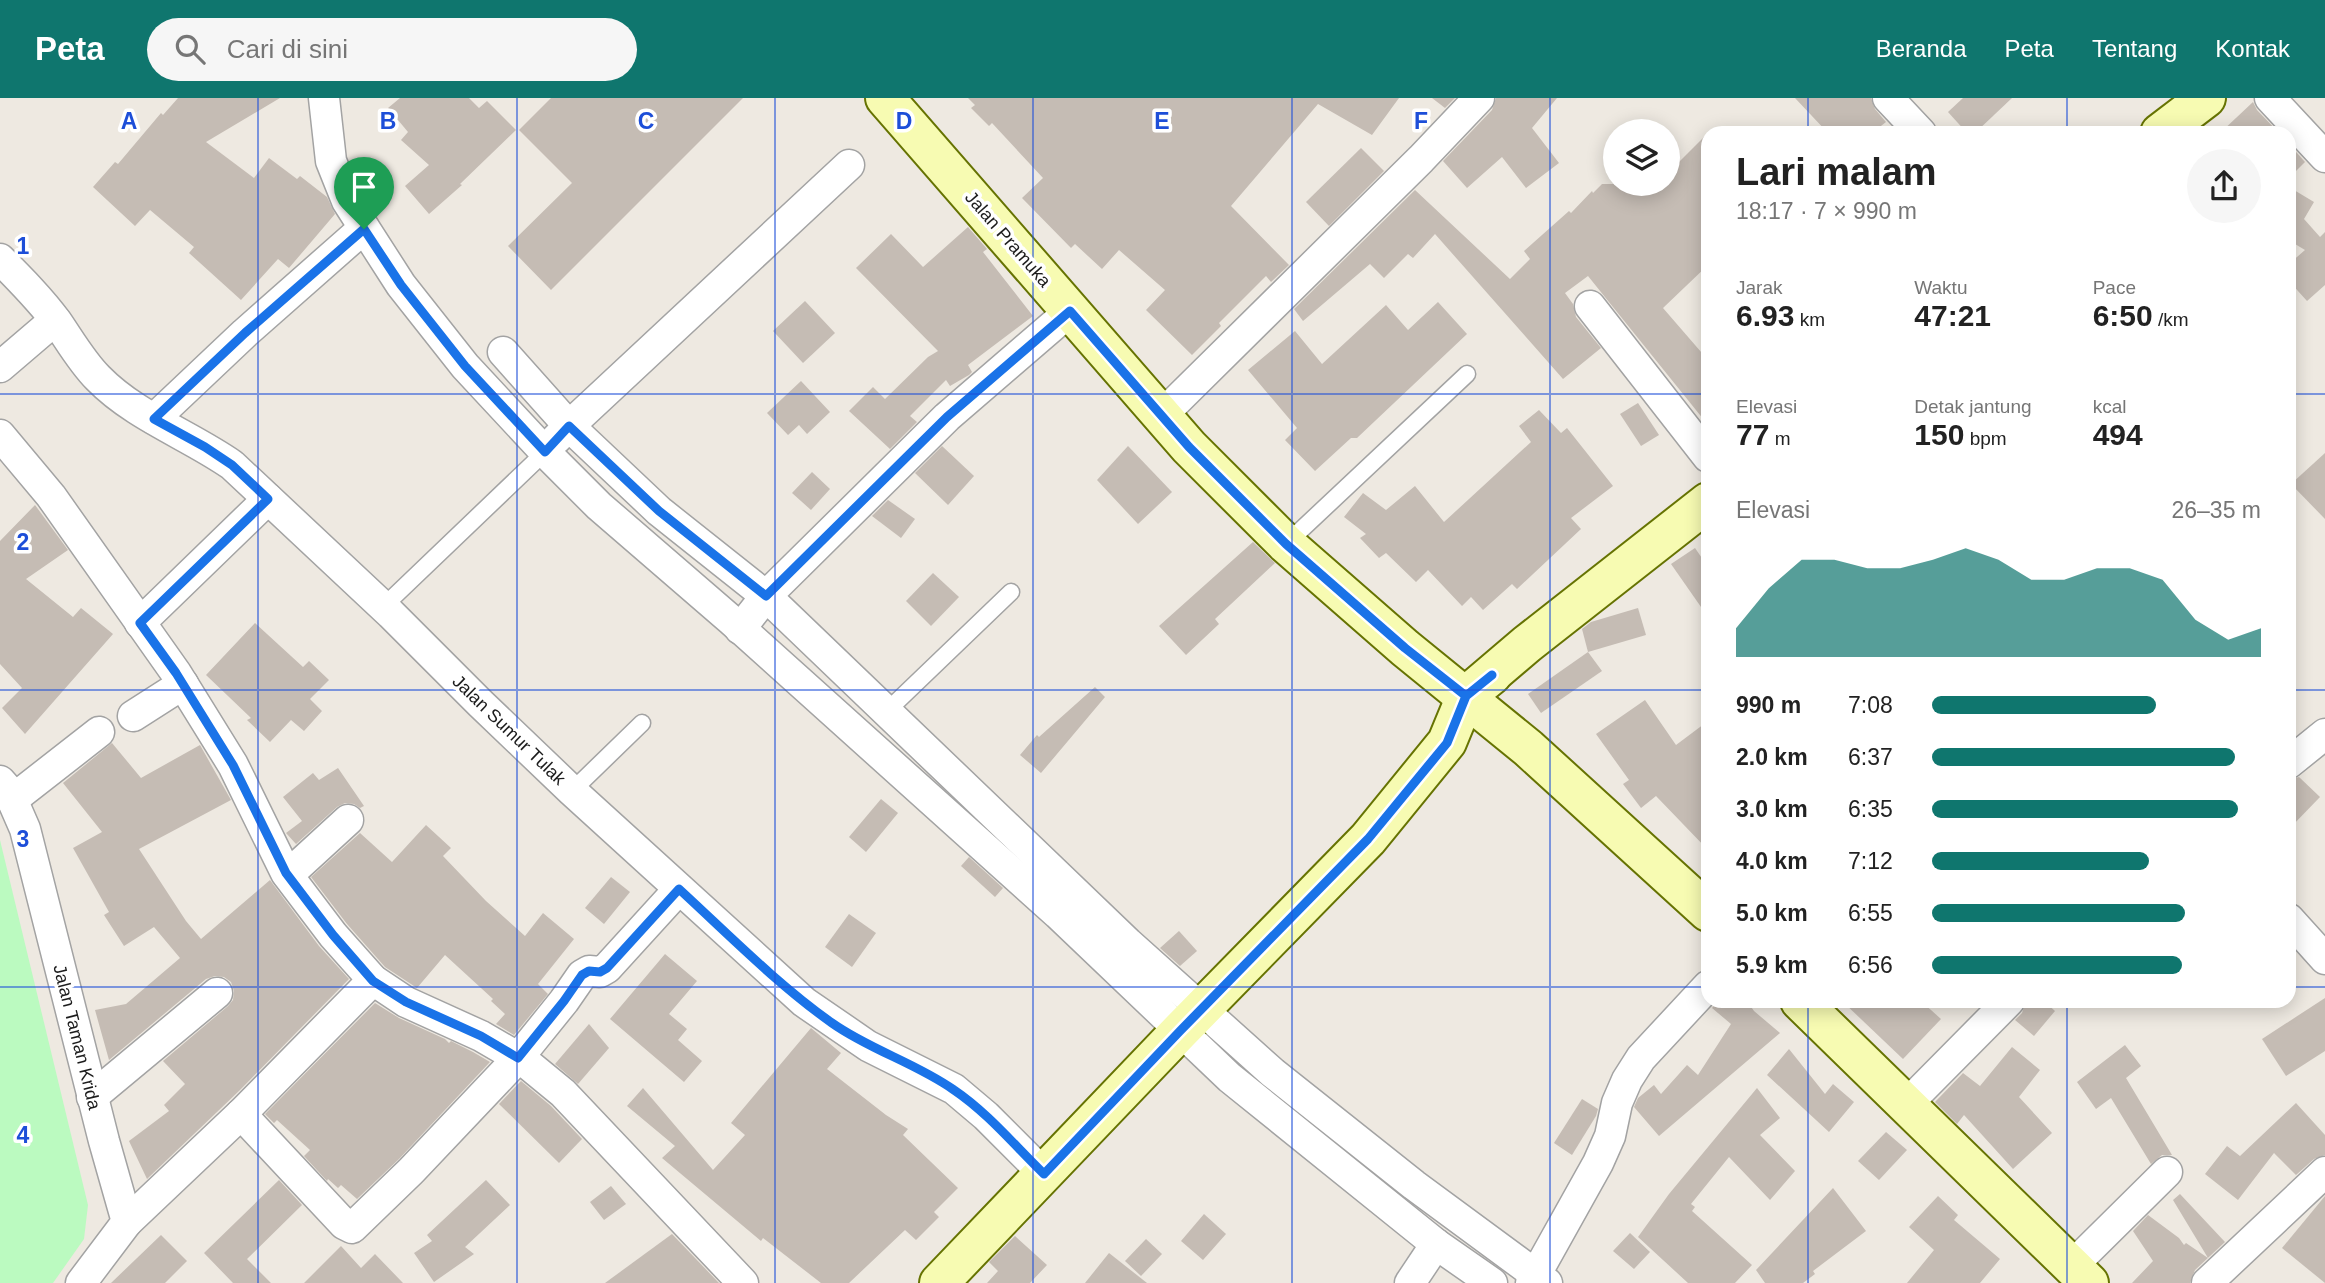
<!DOCTYPE html>
<html lang="id">
<head>
<meta charset="utf-8">
<style>
  :root { --surface:#fff; --page:#f6f6f6; --text:#222; --muted:#767676; --accent:#0f766e }
  body { margin:0; font-family:Helvetica,sans-serif; background:var(--page); color:var(--text); height:100vh; display:flex; flex-direction:column; font-size:26px; white-space:nowrap }
  * { box-sizing:border-box; margin:0 }
  p { font-size:23px; color:var(--muted) }
  .icon { flex:none; width:38px; height:38px; fill:none; stroke:currentColor; stroke-width:2; stroke-linecap:round; stroke-linejoin:round }
  .map { position:relative; flex:1; overflow:hidden }
  .sheet { position:absolute; left:1701px; top:28px; width:595px; height:882px; display:flex; flex-direction:column; background:var(--surface); border-radius:21px; box-shadow:0 4px 18px #0003 }
  .sheet>* { flex:none }
  .buttons { position:absolute; left:1603px; top:21px; display:grid; gap:14px }
  .buttons a { display:grid; place-items:center; width:77px; height:77px; border-radius:50%; background:var(--surface); box-shadow:0 4px 18px #0003; font-size:35px }
  .pin { position:absolute; display:grid; place-items:center; width:60px; height:60px; color:#fff; margin:-72px -30px; border-radius:50% 50% 50% 0; rotate:-45deg; box-shadow:0 0 7px #0007 }
  .pin .icon { rotate:45deg }
  .round { display:grid; place-items:center; flex:none; width:74px; height:74px; border-radius:37px; background:var(--page) }
  .headline { display:flex; align-items:center; justify-content:space-between; height:119px; padding:0 35px }
  h1 { font-size:38px; font-weight:600; line-height:52px }
  .figures { display:grid; grid-template-columns:repeat(3,1fr); gap:10px; height:119px; padding:7px 35px }
  .figures div { display:grid; align-content:center }
  .figures b { font-size:30px; font-weight:600 }
  .figures small { font-size:19px; font-weight:400 }
  .figures p { font-size:19px }
  .chart { height:196px; padding:14px 35px }
  .chart p { display:flex; justify-content:space-between }
  .chart svg { width:100%; height:126px; margin-top:7px; fill:var(--accent); opacity:.7 }
  ul { padding:0 35px; list-style:none; font-size:23px }
  li { display:grid; grid-template-columns:112px 84px 1fr; align-items:center; height:52px }
  li i { height:18px; border-radius:9px; background:var(--accent) }
  header { display:flex; align-items:center; gap:42px; box-sizing:border-box; height:98px; padding:0 35px; background:var(--accent); color:#fff }
  header strong { font-size:33px }
  nav { display:flex; gap:38px; margin-inline-start:auto; font-size:24px }
  .search { width:490px; height:63px; background:var(--page); display:flex; align-items:center; gap:18px; box-sizing:border-box; padding:0 24px; border-radius:38px; color:var(--muted); font-size:26px }
  .map>svg:first-child { display:block }
</style>
</head>
<body>
<header>
<strong>Peta</strong>
<div class="search"><svg class="icon" aria-label="search" viewBox="0 0 24 24"><circle cx="10" cy="10" r="6"/><path d="M15 15l6 6"/></svg>Cari di sini</div>
<nav><a>Beranda</a><a>Peta</a><a>Tentang</a><a>Kontak</a></nav>
</header>
<div class="map">
<svg width="2325" height="1185" viewBox="0 0 2325 1185">
  <rect width="100%" height="100%" fill="#eee9e1"/>
  <path fill="#bbfac0" d="M0,742L88,1107L84,1141L53,1185H0Z"/>
  <g fill="#c5bcb4">
    <path d="M178,0H280L206,44L254,80L269,60L297,81L300,78L327,99L335,116L289,170L278,161L241,202L189,155L194,149L150,112L135,128L93,89L115,64L118,66L161,15L163,17Z"/>
    <path d="M400,0H469L479,10L487,3L516,32L460,86L462,87L429,116L405,88L429,67L401,42L408,34L388,10Z"/>
    <path d="M551,0H743L551,192L508,148L572,85L519,32Z"/>
    <path d="M968,0H1399L1372,37L1318,6L1231,108L1289,167L1271,184L1266,178L1219,225L1221,228L1192,257L1146,212L1165,192L1119,152L1102,171L1075,146L1071,150L1022,100L1043,80L992,25L989,28L971,10L975,7Z"/>
    <path d="M1432,0H1455L1445,10Z"/>
    <path d="M1496,0H1557L1532,30L1559,65L1526,90L1502,59L1467,90L1443,63L1492,12Z"/>
    <path d="M1795,0H1871L1875,11L1886,24L1872,35H1828Z"/>
    <path d="M1963,0H2012L1975,35H1967L1948,14Z"/>
    <path d="M2253,4L2257,12L2279,35H2220Z"/>
    <path d="M1708,35V167L1663,210L1708,262V327L1588,178L1565,195L1573,206L1576,219L1601,250L1563,281L1435,136L1413,160L1408,156L1384,180L1370,166L1303,223L1294,211L1415,92L1510,181L1530,161L1524,153L1569,113L1571,115L1592,93L1593,95L1602,86H1668V75Z"/>
    <path d="M2289,46L2305,64L2289,80Z"/>
    <path d="M1361,50L1384,73L1329,128L1306,104Z"/>
    <path d="M2289,89L2314,104L2304,121L2320,139L2325,134V187L2307,203L2289,183V166L2305,152L2290,143L2289,145Z"/>
    <path d="M968,129L987,151L983,154L1033,218L968,267L972,274L969,277L950,288L946,282L910,318L917,324L890,351L849,313L873,289L885,301L928,259L938,253L856,170L891,136L923,169Z"/>
    <path d="M805,203L835,235L803,265L773,233Z"/>
    <path d="M1438,204L1467,236L1357,340H1351L1315,373L1285,342L1297,330L1248,272L1295,233L1322,266L1386,207L1408,232Z"/>
    <path d="M801,283L830,314L807,336L799,327L788,337L767,315Z"/>
    <path d="M1638,305L1659,337L1641,348L1620,316Z"/>
    <path d="M1539,312L1561,335L1567,330L1613,388L1571,420L1581,431L1517,491L1512,486L1483,512L1471,499L1462,508L1428,472L1416,484L1386,455L1379,460L1360,440L1366,436L1344,419L1363,395L1386,412L1415,388L1444,424L1531,344L1519,328Z"/>
    <path d="M942,348L974,378L948,407L915,375Z"/>
    <path d="M1128,348L1172,394L1138,426L1097,382Z"/>
    <path d="M2325,355V421L2291,386Z"/>
    <path d="M812,374L830,391L811,412L792,395Z"/>
    <path d="M888,402L915,421L901,440L872,418Z"/>
    <path d="M35,407L68,452L26,481L73,519L81,510L113,536L25,636L2,610L22,590L0,566V443Z"/>
    <path d="M1253,444L1275,465L1215,521L1219,526L1186,557L1159,528Z"/>
    <path d="M1695,450L1708,469V519L1671,466Z"/>
    <path d="M933,475L959,499L931,528L906,503Z"/>
    <path d="M1638,510L1646,537L1588,554L1582,531L1591,524Z"/>
    <path d="M255,525L303,569L309,563L329,582L310,601L322,613L304,633L291,622L270,644L247,622L251,620L206,577Z"/>
    <path d="M1588,554L1602,573L1541,615L1528,596Z"/>
    <path d="M1095,589L1105,599L1041,675L1020,657L1037,637L1039,639Z"/>
    <path d="M1645,602L1676,647L1708,623V752L1656,698L1641,710L1623,686L1629,682L1596,636Z"/>
    <path d="M112,645L141,680L200,647L231,702L139,751L186,823L201,841L270,782L319,848L349,881L240,992L147,1081L129,1043L169,1013L164,1007L185,986L163,963L228,908L233,902L234,893L231,884L224,879L215,878L206,881L109,962L95,912L126,906L180,860L154,829L124,848L104,817L109,814L73,750L102,734L63,685Z"/>
    <path d="M338,670L364,708L360,710L354,706L345,705L337,709L296,746L286,735L302,723L283,699L313,675L319,682Z"/>
    <path d="M2299,679L2320,699L2289,731V682Z"/>
    <path d="M881,701L898,715L866,754L849,739Z"/>
    <path d="M426,727L451,750L443,758L486,803L525,838L543,815L574,841L538,886L548,896L514,937L496,926L505,916L491,903L493,901L445,857L417,890L385,869L347,826L311,779L360,735L392,764Z"/>
    <path d="M969,759L1003,790L995,799L961,768Z"/>
    <path d="M611,779L630,794L604,826L585,810Z"/>
    <path d="M849,816L876,835L852,869L825,849Z"/>
    <path d="M1179,833L1197,853L1180,868L1160,850Z"/>
    <path d="M665,856L697,883L669,916L687,931L678,942L702,963L684,984L610,921Z"/>
    <path d="M2325,900V953L2286,978L2262,941Z"/>
    <path d="M1718,903H1747L1754,913L1780,935L1659,1038L1634,1009L1638,1000L1654,987L1661,996L1687,967L1698,977L1731,926L1712,910Z"/>
    <path d="M1842,903H1921L1941,921L1903,961Z"/>
    <path d="M2026,903H2044L2055,913L2034,938L2015,922L2022,915Z"/>
    <path d="M375,905L399,920L445,941L449,945L451,943L473,954L490,964L399,1061L357,1101L341,1087L338,1090L328,1081L327,1083L304,1058L310,1052L277,1022L274,1025L265,1016Z"/>
    <path d="M589,926L609,950L578,986L555,966Z"/>
    <path d="M811,930L841,955L827,971L886,1017L908,1031L903,1037L958,1090L934,1114L939,1119L916,1142L905,1132L849,1185H821L763,1140L761,1143L662,1060L675,1048L627,1008L643,990L713,1072L745,1037L731,1025Z"/>
    <path d="M2125,947L2141,968L2126,980L2172,1057H2162L2151,1066L2111,1000L2096,1011L2077,984Z"/>
    <path d="M2012,949L2040,972L2019,999L2052,1035L2013,1071L1964,1017L1957,1026L1935,1004L1963,975L1980,988Z"/>
    <path d="M1789,951L1825,996L1833,986L1854,1004L1829,1034L1767,977Z"/>
    <path d="M521,983L551,1008L582,1041L559,1065L499,1006Z"/>
    <path d="M1757,990L1780,1020L1760,1037L1795,1073L1770,1102L1729,1059L1691,1106L1695,1109L1692,1113L1752,1167L1735,1185H1688L1638,1139L1669,1096Z"/>
    <path d="M1582,1001L1598,1011L1596,1018L1572,1057L1554,1045Z"/>
    <path d="M2296,1005L2325,1037V1057L2314,1061L2296,1077L2274,1055L2238,1102L2205,1076L2227,1048L2240,1058Z"/>
    <path d="M1886,1034L1907,1052L1879,1082L1858,1063Z"/>
    <path d="M279,1082L302,1107L247,1161L271,1185H233L204,1155Z"/>
    <path d="M486,1082L510,1107L465,1149L474,1156L434,1184L414,1155L432,1143L427,1137Z"/>
    <path d="M611,1088L626,1106L604,1122L590,1104Z"/>
    <path d="M1833,1090L1866,1133L1813,1173L1815,1176L1803,1185H1765L1756,1172Z"/>
    <path d="M2180,1096L2225,1144L2195,1172L2190,1185H2132L2153,1163L2133,1133L2148,1117L2179,1140L2184,1147L2186,1145L2208,1160L2173,1102Z"/>
    <path d="M1938,1098L1958,1117L1954,1122L2000,1161L1980,1185H1907L1934,1152L1909,1129Z"/>
    <path d="M2325,1098V1185L2282,1150Z"/>
    <path d="M1204,1116L1226,1136L1203,1162L1181,1143Z"/>
    <path d="M1630,1135L1650,1154L1634,1171L1613,1153Z"/>
    <path d="M672,1136L719,1185H605Z"/>
    <path d="M161,1137L187,1163L165,1185H111Z"/>
    <path d="M1015,1138L1047,1167L1030,1185H987L998,1173L989,1164Z"/>
    <path d="M1146,1141L1162,1156L1141,1178L1125,1163Z"/>
    <path d="M341,1148L361,1170L375,1156L403,1185H304Z"/>
    <path d="M1109,1155L1147,1185H1085Z"/>
  </g>
  <g fill="none" stroke-linecap="round" stroke-linejoin="round">
    <g stroke="#a3a3a3" stroke-width="19">
      <g id="lane">
        <path d="M1286,446L1467,276"/>
        <path d="M383,509L545,354"/>
        <path d="M886,614L1011,494"/>
        <path d="M572,693L642,625"/>
      </g>
    </g>
    <g stroke="#a3a3a3" stroke-width="33">
      <g id="street">
        <path d="M324,0L331,63L347,103L401,187L465,268L545,354L599,408L731,522L1058,816L1230,980L1436,1146L1492,1185"/>
        <path d="M1888,0L1921,35"/>
        <path d="M2270,0L2325,59"/>
        <path d="M0,161C20,181 40,201 57,224C70,243 82,264 98,280C135,318 189,337 232,367L391,516L480,605L572,693L804,904L868,948L954,991L986,1018L1044,1076"/>
        <path d="M1590,208L1708,359"/>
        <path d="M1070,213L947,319L766,498L1128,845L1273,975L1414,1087L1547,1185"/>
        <path d="M503,254L569,328L849,67"/>
        <path d="M0,269L55,222"/>
        <path d="M1163,316L1421,61L1479,0"/>
        <path d="M154,321L245,235L364,130"/>
        <path d="M0,337L51,398L176,575L233,667L286,775L333,837L373,882L406,904L481,938L524,963L563,995L743,1185"/>
        <path d="M556,341L569,328L659,413L766,498L740,531"/>
        <path d="M140,525L268,401"/>
        <path d="M133,618L183,586"/>
        <path d="M2289,665L2325,636"/>
        <path d="M0,683L8,692L25,731L104,1043L127,1124L81,1185"/>
        <path d="M12,702L99,634"/>
        <path d="M288,777L348,722"/>
        <path d="M2289,821L2325,861"/>
        <path d="M92,999L217,895"/>
        <path d="M1906,1007L2009,903"/>
        <path d="M241,1016L344,1126L352,1130L411,1073L518,960L564,903L582,877L589,873L600,874L607,870L679,791"/>
        <path d="M127,1124L241,1016L373,882"/>
        <path d="M2072,1168L2167,1074"/>
        <path d="M1410,1185L1436,1146"/>
        <path d="M1531,1185L1598,1065L1610,1038L1617,1005L1627,982L1641,960L1708,888"/>
        <path d="M2207,1185L2325,1074"/>
      </g>
    </g>
    <g stroke="#667302" stroke-width="42">
      <g id="secondary">
        <path d="M885,0L1189,349L1286,446L1405,550L1528,650L1708,814"/>
        <path d="M2160,35L2206,0"/>
        <path d="M1473,592L1527,546L1708,404"/>
        <path d="M1800,903L2089,1185"/>
        <path d="M939,1185L1180,933L1368,741L1447,644L1466,598L1492,577"/>
      </g>
    </g>
    <use href="#lane" stroke="#fff" stroke-width="16"/>
    <use href="#street" stroke="#fff" stroke-width="30"/>
    <use href="#secondary" stroke="#f7fbb2" stroke-width="38"/>
  </g>
  <g fill="none" stroke-linecap="round" stroke-linejoin="round">
    <g stroke="#fff" stroke-width="14">
      <path id="route" d="M364,131L245,235L154,321L205,349L232,367L268,401L140,525L176,575L233,667L286,775L333,837L373,883L406,904L481,938L518,960L564,903L582,877L589,873L600,874L607,870L679,791C728,836 777,886 832,925C870,952 916,965 954,992C988,1015 1015,1048 1044,1076L1180,933L1368,741L1447,645L1466,598L1492,577L1466,598L1405,550L1286,446L1189,349L1070,213L947,319L766,498L659,413L569,328L545,354L465,268L401,187L364,131"/>
    </g>
    <use href="#route" stroke="#1a73e8" stroke-width="9"/>
  </g>
  <path fill="none" stroke="#1d4ed8" stroke-width="2" stroke-opacity="0.55" d="M258,0V1185M517,0V1185M775,0V1185M1033,0V1185M1292,0V1185M1550,0V1185M1808,0V35M2067,0V35M0,296H1708M2289,296H2325M0,592H1708M2289,592H2325M0,889H1708M2289,889H2325M1808,903V1185M2067,903V1185"/>
  <g text-anchor="middle" stroke-width="7" stroke-linejoin="round" paint-order="stroke">
    <g font-size="18" fill="#1c1c1c" stroke="#fff">
      <text transform="translate(1008 141) rotate(49)" y="6">Jalan Pramuka</text>
      <text transform="translate(509 632) rotate(44)" y="6">Jalan Sumur Tulak</text>
      <text transform="translate(77 939) rotate(76)" y="6">Jalan Taman Krida</text>
    </g>
  </g>
  <g font-size="23" text-anchor="middle" font-weight="bold" fill="#1d4ed8" stroke="#fff" stroke-width="7" stroke-linejoin="round" paint-order="stroke">
    <text x="129" y="31">A</text>
    <text x="388" y="31">B</text>
    <text x="646" y="31">C</text>
    <text x="904" y="31">D</text>
    <text x="1162" y="31">E</text>
    <text x="1421" y="31">F</text>
    <text x="23" y="156">1</text>
    <text x="23" y="452">2</text>
    <text x="23" y="749">3</text>
    <text x="23" y="1045">4</text>
  </g>
</svg>
<div class="buttons">
<a><svg class="icon" aria-label="layers" viewBox="0 0 24 24"><path d="M12 4l9 5-9 5-9-5zM3 14l9 5 9-5"/></svg></a>
</div>
<div class="pin" style="left:364px;top:131px;background:#1e9e55"><svg class="icon" aria-label="arrive" viewBox="0 0 24 24"><path d="M6 21V4h12l-3 4 3 4H6"/></svg></div>
<section class="sheet">
<div class="headline"><div><h1>Lari malam</h1><p>18:17 · 7 × 990 m</p></div><a class="round"><svg class="icon" aria-label="share" viewBox="0 0 24 24"><path d="M12 15V3M7 8l5-5 5 5M5 13v7h14v-7"/></svg></a></div>
<div class="figures">
<div><p>Jarak</p><b>6.93<small> km</small></b></div>
<div><p>Waktu</p><b>47:21</b></div>
<div><p>Pace</p><b>6:50<small> /km</small></b></div>
</div>
<div class="figures">
<div><p>Elevasi</p><b>77<small> m</small></b></div>
<div><p>Detak jantung</p><b>150<small> bpm</small></b></div>
<div><p>kcal</p><b>494</b></div>
</div>
<div class="chart"><p><span>Elevasi</span>26–35 m</p>
<svg viewBox="0 0 160 44" preserveAspectRatio="none"><path d="M0 44V34L10 20L20 10L30 10L40 13L50 13L60 10L70 6L80 10L90 17L100 17L110 13L120 13L130 17L140 31L150 38L160 34V44z"/></svg>
</div>
<ul>
<li><b>990 m</b>7:08<i style="width:68%"></i></li>
<li><b>2.0 km</b>6:37<i style="width:92%"></i></li>
<li><b>3.0 km</b>6:35<i style="width:93%"></i></li>
<li><b>4.0 km</b>7:12<i style="width:66%"></i></li>
<li><b>5.0 km</b>6:55<i style="width:77%"></i></li>
<li><b>5.9 km</b>6:56<i style="width:76%"></i></li>
</ul>
</section>
</div>
</body>
</html>
